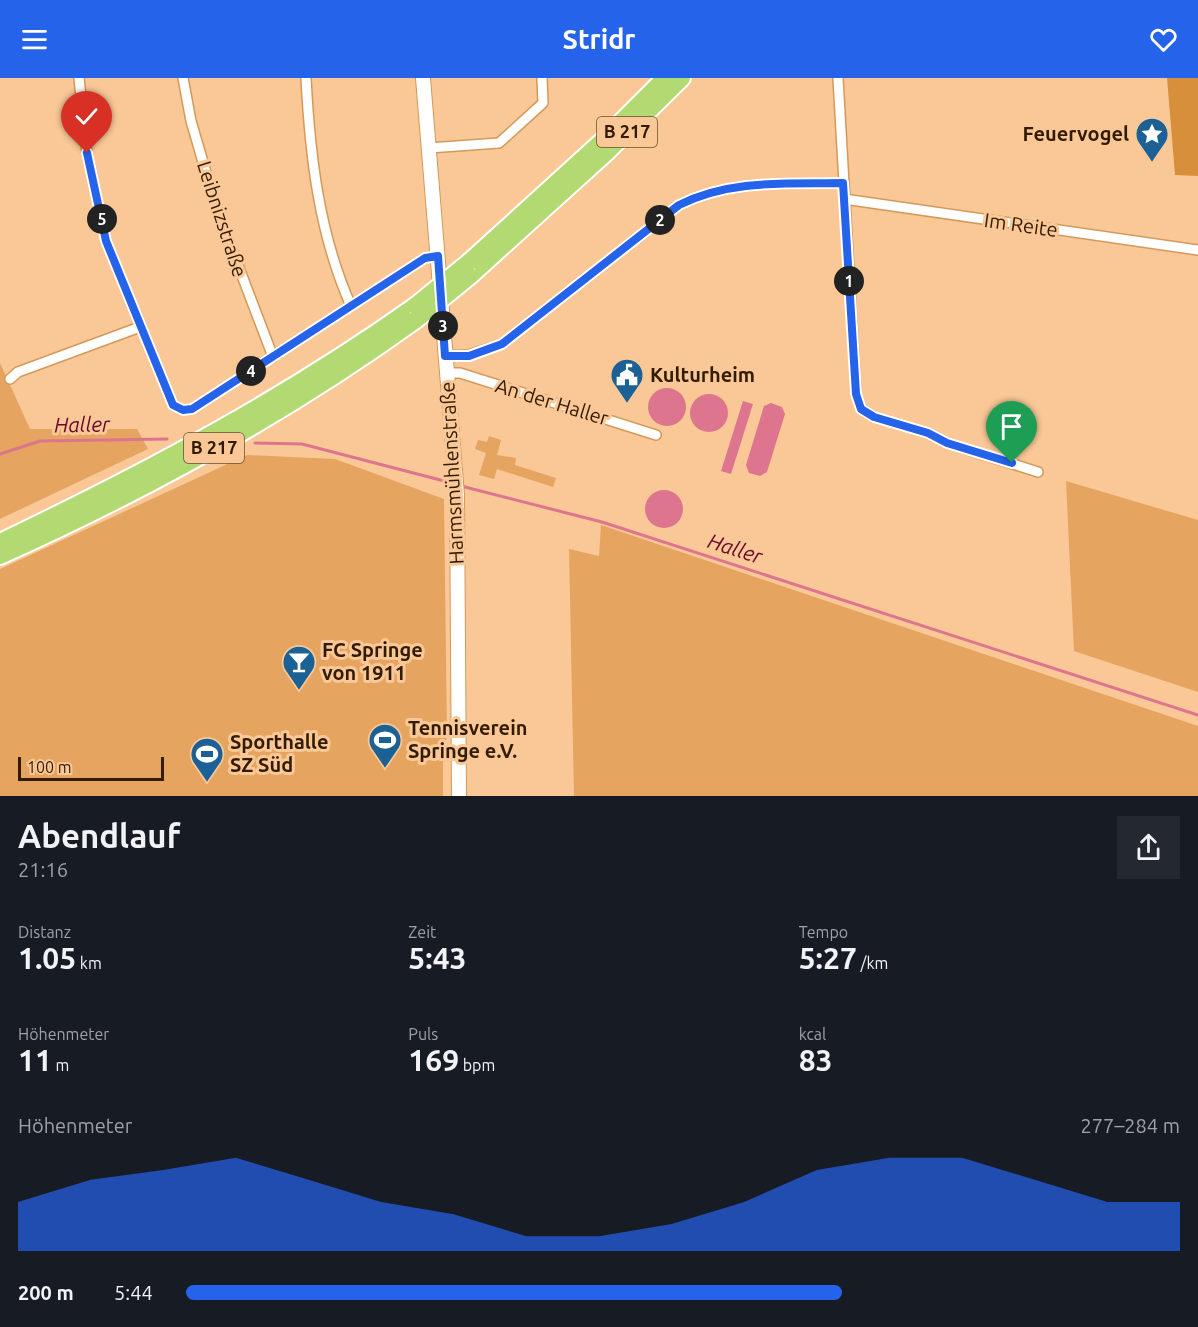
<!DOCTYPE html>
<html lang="de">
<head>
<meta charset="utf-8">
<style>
  :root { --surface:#171b24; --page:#242831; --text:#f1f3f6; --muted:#9ea1a6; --accent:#2563eb }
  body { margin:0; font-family:Ubuntu,sans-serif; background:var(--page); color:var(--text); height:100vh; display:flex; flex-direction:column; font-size:22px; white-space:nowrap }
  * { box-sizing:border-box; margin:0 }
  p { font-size:20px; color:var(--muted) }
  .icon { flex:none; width:33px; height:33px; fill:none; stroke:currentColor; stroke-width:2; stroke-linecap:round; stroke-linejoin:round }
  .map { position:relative; height:718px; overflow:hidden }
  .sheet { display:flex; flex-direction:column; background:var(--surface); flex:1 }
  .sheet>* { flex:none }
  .scale { position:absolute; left:18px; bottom:15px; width:146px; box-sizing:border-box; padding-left:6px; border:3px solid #321b01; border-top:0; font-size:16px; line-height:21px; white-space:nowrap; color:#321b01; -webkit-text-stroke:4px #fac897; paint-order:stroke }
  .pin { position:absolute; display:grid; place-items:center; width:51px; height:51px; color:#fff; margin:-62px -26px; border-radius:50% 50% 50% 0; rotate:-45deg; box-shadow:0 0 6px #0007 }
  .pin .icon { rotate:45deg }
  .km { position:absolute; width:30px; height:30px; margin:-15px; border-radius:50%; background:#222; color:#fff; font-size:16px; line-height:30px; text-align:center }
  .round { display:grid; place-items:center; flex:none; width:63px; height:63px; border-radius:0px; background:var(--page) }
  .overview { display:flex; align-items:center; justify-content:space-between; height:102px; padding:0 18px }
  h1 { font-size:33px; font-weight:700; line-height:45px }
  .figures { display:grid; grid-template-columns:repeat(3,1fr); gap:9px; height:102px; padding:6px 18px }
  .figures div { display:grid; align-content:center }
  .figures b { font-size:30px; font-weight:700 }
  .figures small { font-size:16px; font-weight:400 }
  .figures p { font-size:16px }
  .chart { height:168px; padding:12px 18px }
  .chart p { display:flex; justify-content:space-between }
  .chart svg { width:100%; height:108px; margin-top:6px; fill:var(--accent); opacity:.7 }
  ul { padding:0 18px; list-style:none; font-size:20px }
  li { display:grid; grid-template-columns:96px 72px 1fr; align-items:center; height:45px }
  li i { height:15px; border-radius:8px; background:var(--accent) }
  header { display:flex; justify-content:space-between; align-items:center; height:78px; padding:0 18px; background:var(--accent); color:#fff; font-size:27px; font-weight:700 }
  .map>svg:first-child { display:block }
</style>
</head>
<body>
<header><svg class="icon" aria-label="menu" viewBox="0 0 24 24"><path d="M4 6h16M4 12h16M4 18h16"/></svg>Stridr<svg class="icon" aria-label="heart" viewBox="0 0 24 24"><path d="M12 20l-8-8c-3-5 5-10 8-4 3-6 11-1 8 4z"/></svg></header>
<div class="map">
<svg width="1198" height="718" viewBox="0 0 1198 718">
  <rect width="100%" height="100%" fill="#fac897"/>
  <g fill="#e5a460">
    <path d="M0,285L30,351H137L148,371L0,441Z"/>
    <path d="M489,358L501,362L497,377L516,380L515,387L556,400L553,409L497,391L494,401L479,397L486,375L475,371L478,362L487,364Z"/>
    <path d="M247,377L335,381L444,421L447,659L443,674V718H0V491Z"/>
    <path d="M1066,403L1198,442V614L1074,573Z"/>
    <path d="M601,447L1198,648V718H574L569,471L599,478Z"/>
  </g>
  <path fill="#d88f3c" d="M1167,0H1198V98L1175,97Z"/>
  <g fill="#dd758e">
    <circle cx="667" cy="329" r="19"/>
    <circle cx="709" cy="335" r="19"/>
    <path d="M743,323L753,326L731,396L721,393Z"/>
    <path d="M771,325L782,329L785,336L767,394L760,398L749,395L746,387L764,328Z"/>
    <circle cx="664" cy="431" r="19"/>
  </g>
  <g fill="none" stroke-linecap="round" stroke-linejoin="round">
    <g stroke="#dd758e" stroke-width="3">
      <path d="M255,365L302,366L452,405"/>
      <path d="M0,376L40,363L167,361"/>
      <path d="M461,408L602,444L1198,637"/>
    </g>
    <g stroke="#d4995a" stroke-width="12">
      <g id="street">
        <path d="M79,0L87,75L106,163L173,327L183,332L192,331L425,180L438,178"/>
        <path d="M183,0L191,43L217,132L273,279"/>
        <path d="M306,0C310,78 319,156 351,228"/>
        <path d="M838,0L856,316L861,331L874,339L928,355L947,365L1038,394"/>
        <path d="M429,70L499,65L543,25L542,0"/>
        <path d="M844,121L1198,172"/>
        <path d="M445,278L469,277L502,266L679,127C730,101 787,106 843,105"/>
        <path d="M447,295H460L656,357"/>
        <path d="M10,301L18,294L140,249"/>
      </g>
    </g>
    <g stroke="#d4995a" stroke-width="16">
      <path id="secondary" d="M423,0L457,417L459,718"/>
    </g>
    <g stroke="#fff" stroke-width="20">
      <g id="highway">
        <path d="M469,184L601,64L665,0"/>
        <path d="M470,198L607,74L682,0"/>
        <path d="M0,464C145,395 284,321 415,228"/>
        <path d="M0,478C145,413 287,335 416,242"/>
      </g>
    </g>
    <use href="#street" stroke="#fff" stroke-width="9"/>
    <use href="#secondary" stroke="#fff" stroke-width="14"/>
    <use href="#highway" stroke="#b3d973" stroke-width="16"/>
    <g stroke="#fff" stroke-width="20" stroke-linecap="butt">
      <g id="highway-bridge">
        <path d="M415,228L469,184"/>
        <path d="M416,242L470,198"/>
      </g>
    </g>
    <use href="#highway-bridge" stroke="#b3d973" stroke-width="16"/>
  </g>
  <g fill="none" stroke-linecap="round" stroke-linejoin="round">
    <g stroke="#fff" stroke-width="12">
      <path id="route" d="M87,75L106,163L173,327L183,332L192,331L425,180L438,178L445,278H469L502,266L679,127C730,101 787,106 843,105L856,316L861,331L874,339L928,355L947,365L1012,385"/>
    </g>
    <use href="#route" stroke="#2563eb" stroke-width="8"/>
  </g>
  <defs>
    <g id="sight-pin" transform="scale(1.725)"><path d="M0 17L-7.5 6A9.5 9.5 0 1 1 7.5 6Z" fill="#1c6196" stroke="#fac897"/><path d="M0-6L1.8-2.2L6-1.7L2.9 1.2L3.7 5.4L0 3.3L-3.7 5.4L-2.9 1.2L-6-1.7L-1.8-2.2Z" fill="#fff"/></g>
    <g id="civic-pin" transform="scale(1.725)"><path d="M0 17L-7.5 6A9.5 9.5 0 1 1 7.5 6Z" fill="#1c6196" stroke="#fac897"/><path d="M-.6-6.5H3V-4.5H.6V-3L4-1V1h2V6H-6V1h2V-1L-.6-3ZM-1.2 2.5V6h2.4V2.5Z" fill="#fff"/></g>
    <g id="bar-pin" transform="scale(1.725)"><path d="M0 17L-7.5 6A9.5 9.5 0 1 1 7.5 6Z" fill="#1c6196" stroke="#fac897"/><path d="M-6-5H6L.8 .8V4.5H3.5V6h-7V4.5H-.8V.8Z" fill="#fff"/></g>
    <g id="stadium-pin" transform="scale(1.725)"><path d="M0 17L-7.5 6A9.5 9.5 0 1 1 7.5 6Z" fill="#1c6196" stroke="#fac897"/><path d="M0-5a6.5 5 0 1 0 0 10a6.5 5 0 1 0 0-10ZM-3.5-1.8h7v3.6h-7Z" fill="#fff"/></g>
  </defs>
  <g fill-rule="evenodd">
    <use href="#sight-pin" x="1152" y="56"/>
    <use href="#civic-pin" x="627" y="297"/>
    <use href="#bar-pin" x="299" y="584"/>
    <use href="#stadium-pin" x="385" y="662"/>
    <use href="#stadium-pin" x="207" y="676"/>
  </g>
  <g text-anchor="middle" stroke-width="6" stroke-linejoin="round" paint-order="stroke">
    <g fill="#fac897" stroke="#6e4f2e" stroke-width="1.5">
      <rect x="597" y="39" width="60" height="30" rx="4.5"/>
      <rect x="184" y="355" width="60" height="30" rx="4.5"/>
    </g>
    <g font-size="18" font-weight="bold" fill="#321b01">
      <text x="627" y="60">B 217</text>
      <text x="214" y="376">B 217</text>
    </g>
    <g font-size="20" font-weight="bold" fill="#321b01" stroke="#fac897" text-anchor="start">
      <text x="1129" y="63" text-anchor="end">Feuervogel</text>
      <text x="650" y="304">Kulturheim</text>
      <text x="322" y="579">FC Springe<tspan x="322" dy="23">von 1911</tspan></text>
      <text x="408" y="657">Tennisverein<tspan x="408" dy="23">Springe e.V.</tspan></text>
      <text x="230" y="671">Sporthalle<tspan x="230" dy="23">SZ Süd</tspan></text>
    </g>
    <g font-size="20" fill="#321b01" stroke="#fac897">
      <text transform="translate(222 141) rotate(72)" y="7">Leibnizstraße</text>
      <text transform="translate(1021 147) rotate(8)" y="7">Im Reite</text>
      <text transform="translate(552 324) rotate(17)" y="7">An der Haller</text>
      <text transform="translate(452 395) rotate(-93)" y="7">Harmsmühlenstraße</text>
    </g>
    <g font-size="21" font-style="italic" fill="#69072d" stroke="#fac897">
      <text transform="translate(82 347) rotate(-1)" y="7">Haller</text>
      <text transform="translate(735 471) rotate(18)" y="7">Haller</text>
    </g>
  </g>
</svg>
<div class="scale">100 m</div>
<div class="pin" style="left:1012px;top:385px;background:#1e9e55"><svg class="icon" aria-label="arrive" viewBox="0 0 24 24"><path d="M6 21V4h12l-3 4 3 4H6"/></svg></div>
<div class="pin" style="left:87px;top:75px;background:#d93025"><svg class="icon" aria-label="check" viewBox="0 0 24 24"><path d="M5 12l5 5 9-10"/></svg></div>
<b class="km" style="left:849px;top:203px">1</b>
<b class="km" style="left:660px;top:142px">2</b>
<b class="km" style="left:443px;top:248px">3</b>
<b class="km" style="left:251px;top:293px">4</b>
<b class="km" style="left:102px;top:141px">5</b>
</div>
<section class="sheet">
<div class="overview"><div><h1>Abendlauf</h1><p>21:16</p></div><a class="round"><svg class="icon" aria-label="share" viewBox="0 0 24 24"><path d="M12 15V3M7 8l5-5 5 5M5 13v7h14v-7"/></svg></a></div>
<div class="figures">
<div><p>Distanz</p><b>1.05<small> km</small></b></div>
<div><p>Zeit</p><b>5:43</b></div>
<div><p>Tempo</p><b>5:27<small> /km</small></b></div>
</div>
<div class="figures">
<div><p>Höhenmeter</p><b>11<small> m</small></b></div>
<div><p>Puls</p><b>169<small> bpm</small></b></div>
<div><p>kcal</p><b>83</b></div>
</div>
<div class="chart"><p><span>Höhenmeter</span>277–284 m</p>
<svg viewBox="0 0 160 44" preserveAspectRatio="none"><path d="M0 44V24L10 15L20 11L30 6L40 15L50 24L60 29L70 38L80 38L90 33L100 24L110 11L120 6L130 6L140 15L150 24L160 24V44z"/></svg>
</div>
<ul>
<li><b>200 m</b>5:44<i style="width:66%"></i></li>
</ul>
</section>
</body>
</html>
